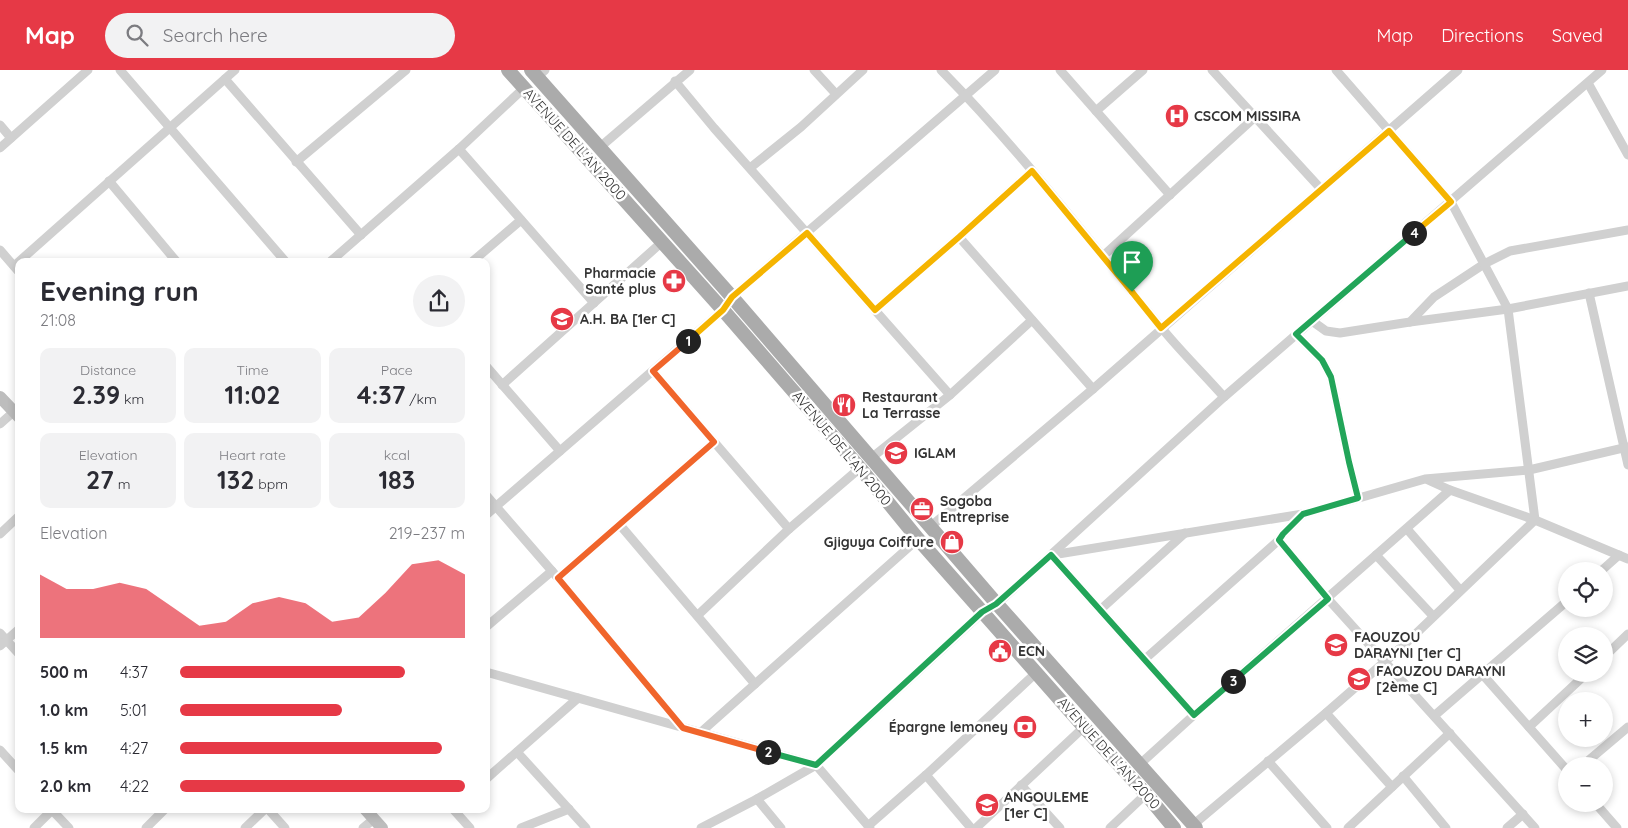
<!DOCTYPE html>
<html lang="en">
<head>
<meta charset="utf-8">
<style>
  :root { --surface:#fff; --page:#f2f2f3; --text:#2b2b33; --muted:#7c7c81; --accent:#e63946 }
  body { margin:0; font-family:Quicksand,sans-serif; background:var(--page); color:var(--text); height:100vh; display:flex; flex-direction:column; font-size:19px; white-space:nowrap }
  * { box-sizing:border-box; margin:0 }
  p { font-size:16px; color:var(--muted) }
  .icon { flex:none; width:28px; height:28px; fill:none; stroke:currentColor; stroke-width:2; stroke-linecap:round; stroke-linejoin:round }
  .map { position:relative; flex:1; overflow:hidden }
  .drawer { position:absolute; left:15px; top:188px; width:475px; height:555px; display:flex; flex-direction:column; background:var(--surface); border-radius:10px; box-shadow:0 2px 8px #0003 }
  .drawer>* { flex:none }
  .tools { position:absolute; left:1558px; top:492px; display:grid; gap:10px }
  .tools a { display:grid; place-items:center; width:55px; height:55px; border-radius:50%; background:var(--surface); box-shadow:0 2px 8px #0003; font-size:25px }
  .pin { position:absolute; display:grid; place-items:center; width:42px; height:42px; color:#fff; margin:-51px -21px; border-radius:50% 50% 50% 0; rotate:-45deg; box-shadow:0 0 5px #0007 }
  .pin .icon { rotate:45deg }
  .km { position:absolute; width:25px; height:25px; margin:-12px; border-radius:50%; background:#222; color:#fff; font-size:14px; line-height:25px; text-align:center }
  .round { display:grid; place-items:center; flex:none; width:52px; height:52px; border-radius:26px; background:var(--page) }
  .summary { display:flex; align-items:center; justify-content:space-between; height:85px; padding:0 25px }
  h1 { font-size:28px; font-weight:700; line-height:38px }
  .metrics { display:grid; grid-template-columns:repeat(3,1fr); gap:8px; height:85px; padding:5px 25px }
  .metrics div { display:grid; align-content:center; border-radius:10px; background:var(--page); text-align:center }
  .metrics b { font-size:25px; font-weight:700 }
  .metrics small { font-size:14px; font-weight:400 }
  .metrics p { font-size:14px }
  .chart { height:140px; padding:10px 25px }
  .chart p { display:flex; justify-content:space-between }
  .chart svg { width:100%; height:90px; margin-top:5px; fill:var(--accent); opacity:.7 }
  ul { padding:0 25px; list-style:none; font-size:16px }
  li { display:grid; grid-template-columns:80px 60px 1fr; align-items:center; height:38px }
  li i { height:12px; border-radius:6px; background:var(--accent) }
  header { display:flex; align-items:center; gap:30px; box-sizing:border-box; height:70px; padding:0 25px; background:var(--accent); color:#fff }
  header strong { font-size:24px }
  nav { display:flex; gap:28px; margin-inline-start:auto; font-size:18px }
  .search { width:350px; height:45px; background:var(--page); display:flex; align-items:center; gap:12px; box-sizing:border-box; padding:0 18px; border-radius:28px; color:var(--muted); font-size:19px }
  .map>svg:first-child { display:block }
</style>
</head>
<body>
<header>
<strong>Map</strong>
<div class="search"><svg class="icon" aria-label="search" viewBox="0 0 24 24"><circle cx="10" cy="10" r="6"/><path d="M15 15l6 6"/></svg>Search here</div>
<nav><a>Map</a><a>Directions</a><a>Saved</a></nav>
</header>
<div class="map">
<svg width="1628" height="758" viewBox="0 0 1628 758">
  <rect width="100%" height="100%" fill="#fff"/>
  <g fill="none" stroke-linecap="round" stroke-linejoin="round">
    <g stroke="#d0d0d0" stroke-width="9">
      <path d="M120,0L285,191"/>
      <path d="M814,0L836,24"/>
      <path d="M941,0C1020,80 1088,170 1160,256C1180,281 1203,303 1224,327"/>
      <path d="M1060,0L1170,125"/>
      <path d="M1212,0L1321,119"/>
      <path d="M537,7L545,0"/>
      <path d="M225,9L361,165"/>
      <path d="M675,11L714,58L950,325"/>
      <path d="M1588,13L1628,85"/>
      <path d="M1096,41L1143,0"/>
      <path d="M0,55L11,68"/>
      <path d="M0,78L88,0"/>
      <path d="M599,78L690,0"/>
      <path d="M459,79L594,233"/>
      <path d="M296,92L406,0"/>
      <path d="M750,98L801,57L863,0"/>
      <path d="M109,111L176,191"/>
      <path d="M959,167L1093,319"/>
      <path d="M0,180L19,202"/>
      <path d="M1103,186L1255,47"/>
      <path d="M331,191L459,79L524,18"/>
      <path d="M473,191L521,150"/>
      <path d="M14,196L235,0"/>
      <path d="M1589,223L1628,395"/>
      <path d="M875,240L959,167L1032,101"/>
      <path d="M1312,251L1326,261L1340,263L1410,252L1434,227L1484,194L1510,181L1628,160"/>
      <path d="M1410,252L1508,239L1628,216"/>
      <path d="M1296,264L1322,290L1331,307L1349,392L1358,428"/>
      <path d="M486,296L560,381"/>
      <path d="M653,301L789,459"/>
      <path d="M502,315L662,172"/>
      <path d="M0,354L19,337"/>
      <path d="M870,389L950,325L1032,250"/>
      <path d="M1428,410L1450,420L1535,450L1628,489"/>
      <path d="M486,425L558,508L682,657"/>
      <path d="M486,445L723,240L732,227L995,0"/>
      <path d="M620,455L755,614"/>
      <path d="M930,457L1093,319L1458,0"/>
      <path d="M1407,459L1460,520"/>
      <path d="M0,464L19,446"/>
      <path d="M1279,470L1328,529L1535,758"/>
      <path d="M1051,485L1194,645"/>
      <path d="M1052,485L1303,444L1425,409L1529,400L1628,377"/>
      <path d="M1376,485L1433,546"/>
      <path d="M1601,501L1619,485"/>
      <path d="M558,508L714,372"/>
      <path d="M1100,540L1185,463"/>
      <path d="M698,545L789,459L860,398"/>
      <path d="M486,557L552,501"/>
      <path d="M0,563L19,584"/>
      <path d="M0,576L19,559"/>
      <path d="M1604,587L1628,564"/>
      <path d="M1145,589L1279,470L1283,464L1303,444"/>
      <path d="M486,602L816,695L870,758"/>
      <path d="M1483,605L1566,699"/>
      <path d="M1326,643L1392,717"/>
      <path d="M1434,646L1566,532"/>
      <path d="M1529,657L1586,604"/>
      <path d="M700,663L918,469"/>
      <path d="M0,680L19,701"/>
      <path d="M517,682L586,758"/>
      <path d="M1268,691L1327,758"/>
      <path d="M1140,694L1194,645L1450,420"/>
      <path d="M1582,696L1628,657"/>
      <path d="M926,705L971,758"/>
      <path d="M1403,706L1446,758"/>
      <path d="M486,709L578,628"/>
      <path d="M1021,715L1060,758"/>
      <path d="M757,729L781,758"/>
      <path d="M1596,734L1617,758"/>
      <path d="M51,739L69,758"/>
      <path d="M268,739L285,758"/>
      <path d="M453,739L470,758"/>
      <path d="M1193,755L1326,643L1404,575L1535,450L1508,239L1451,132L1336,0"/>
      <path d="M868,756L926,705L1037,602"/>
      <path d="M34,758L53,739"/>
      <path d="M146,758L165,739"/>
      <path d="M245,758L265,739"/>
      <path d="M363,758L374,749"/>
      <path d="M521,758L569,739"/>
      <path d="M701,758L757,729L816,695L983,542L997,534L1224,327L1602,0"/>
      <path d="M976,758L1084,657"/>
      <path d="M1110,758L1146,724"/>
      <path d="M1348,758L1450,663"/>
      <path d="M1507,758L1523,744"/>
    </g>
    <g stroke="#bdbdbd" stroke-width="12">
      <path d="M0,327L19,347"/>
      <path d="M365,739L382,758"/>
    </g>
    <g stroke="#ababab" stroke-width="14">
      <path d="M508,0L723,240L860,398L918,469L1084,657L1146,724L1174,758"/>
      <path d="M531,0L732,227L997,534L1196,758"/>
    </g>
  </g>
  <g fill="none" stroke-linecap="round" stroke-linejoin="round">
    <g stroke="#fff" stroke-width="10">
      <path id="split-1" d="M688,271L723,240L732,227L807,163L875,240L959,167L1032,101L1132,222"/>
    </g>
    <g stroke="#fff" stroke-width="10">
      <path id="split-2" d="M688,271L653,301L714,372L558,508L683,658L768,682"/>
    </g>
    <g stroke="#fff" stroke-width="10">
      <path id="split-3" d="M768,682L816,695L982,542L996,534L1051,485L1194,645L1233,611"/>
    </g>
    <g stroke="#fff" stroke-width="10">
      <path id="split-4" d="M1233,611L1328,529L1279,470L1283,464L1303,444L1358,428L1349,392L1331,307L1322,290L1296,264L1414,163"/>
    </g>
    <g stroke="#fff" stroke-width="10">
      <path id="split-5" d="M1132,222L1161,258L1389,61L1451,132L1414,163"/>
    </g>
    <use href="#split-1" stroke="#f5b400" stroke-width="6"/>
    <use href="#split-2" stroke="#f0652b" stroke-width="6"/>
    <use href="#split-3" stroke="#22a559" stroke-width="6"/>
    <use href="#split-4" stroke="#22a559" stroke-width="6"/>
    <use href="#split-5" stroke="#f5b400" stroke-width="6"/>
  </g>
  <defs>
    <g id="hospital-disc" transform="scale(1.25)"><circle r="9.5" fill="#e63946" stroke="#fff"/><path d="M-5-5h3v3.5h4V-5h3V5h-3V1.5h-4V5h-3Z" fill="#fff"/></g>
    <g id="pharmacy-disc" transform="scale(1.25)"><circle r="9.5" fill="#e63946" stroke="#fff"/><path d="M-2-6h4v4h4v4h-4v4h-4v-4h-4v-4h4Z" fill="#fff"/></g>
    <g id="school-disc" transform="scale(1.25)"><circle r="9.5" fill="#e63946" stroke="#fff"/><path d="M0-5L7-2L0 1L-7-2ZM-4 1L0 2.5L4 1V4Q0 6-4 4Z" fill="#fff"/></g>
    <g id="restaurant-disc" transform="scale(1.25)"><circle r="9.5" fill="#e63946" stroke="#fff"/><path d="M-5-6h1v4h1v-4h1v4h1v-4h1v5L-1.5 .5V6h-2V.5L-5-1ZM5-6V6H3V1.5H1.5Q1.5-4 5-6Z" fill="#fff"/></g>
    <g id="university-disc" transform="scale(1.25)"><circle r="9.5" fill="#e63946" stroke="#fff"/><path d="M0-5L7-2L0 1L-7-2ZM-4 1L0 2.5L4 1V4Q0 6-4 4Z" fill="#fff"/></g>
    <g id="office-disc" transform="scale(1.25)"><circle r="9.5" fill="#e63946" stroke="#fff"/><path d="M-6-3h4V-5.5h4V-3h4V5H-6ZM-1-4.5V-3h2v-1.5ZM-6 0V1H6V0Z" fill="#fff"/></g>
    <g id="shop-disc" transform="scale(1.25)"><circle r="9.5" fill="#e63946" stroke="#fff"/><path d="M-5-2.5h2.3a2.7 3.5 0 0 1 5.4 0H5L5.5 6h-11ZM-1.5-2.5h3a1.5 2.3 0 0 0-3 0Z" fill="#fff"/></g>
    <g id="civic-disc" transform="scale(1.25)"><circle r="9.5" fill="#e63946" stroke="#fff"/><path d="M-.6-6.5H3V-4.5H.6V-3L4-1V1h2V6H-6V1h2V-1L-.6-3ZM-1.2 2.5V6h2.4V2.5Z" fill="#fff"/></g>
    <g id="bank-disc" transform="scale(1.25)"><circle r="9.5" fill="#e63946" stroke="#fff"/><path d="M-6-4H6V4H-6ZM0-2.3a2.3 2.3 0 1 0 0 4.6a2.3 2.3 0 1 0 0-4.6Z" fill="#fff"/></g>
  </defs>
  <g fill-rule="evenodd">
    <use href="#hospital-disc" x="1177" y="46"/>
    <use href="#pharmacy-disc" x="674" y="211"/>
    <use href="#school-disc" x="562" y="249"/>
    <use href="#restaurant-disc" x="844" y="335"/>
    <use href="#university-disc" x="896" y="383"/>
    <use href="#office-disc" x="922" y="439"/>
    <use href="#shop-disc" x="952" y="472"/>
    <use href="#school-disc" x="1336" y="575"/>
    <use href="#civic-disc" x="1000" y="581"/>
    <use href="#school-disc" x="1359" y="609"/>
    <use href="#bank-disc" x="1025" y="657"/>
    <use href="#school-disc" x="987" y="735"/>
  </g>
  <g text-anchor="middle" stroke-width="5" stroke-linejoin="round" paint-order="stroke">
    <g font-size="14" font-weight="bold" fill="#333" stroke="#fff" text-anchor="start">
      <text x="1194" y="51">CSCOM MISSIRA</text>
      <text x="656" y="208" text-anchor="end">Pharmacie<tspan x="656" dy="16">Santé plus</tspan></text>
      <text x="580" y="254">A.H. BA [1er C]</text>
      <text x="862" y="332">Restaurant<tspan x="862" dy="16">La Terrasse</tspan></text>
      <text x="914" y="388">IGLAM</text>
      <text x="940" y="436">Sogoba<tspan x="940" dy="16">Entreprise</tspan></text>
      <text x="934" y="477" text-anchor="end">Gjiguya Coiffure</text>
      <text x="1354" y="572">FAOUZOU<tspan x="1354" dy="16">DARAYNI [1er C]</tspan></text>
      <text x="1018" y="586">ECN</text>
      <text x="1376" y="606">FAOUZOU DARAYNI<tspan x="1376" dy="16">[2ème C]</tspan></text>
      <text x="1008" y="662" text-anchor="end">Épargne lemoney</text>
      <text x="1004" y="732">ANGOULEME<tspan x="1004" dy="16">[1er C]</tspan></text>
    </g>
    <g font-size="14" fill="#333" stroke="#fff">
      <text transform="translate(575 74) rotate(48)" y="5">AVENUE DE L'AN 2000</text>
      <text transform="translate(842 378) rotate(50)" y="5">AVENUE DE L'AN 2000</text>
      <text transform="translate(1109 683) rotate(48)" y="5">AVENUE DE L'AN 2000</text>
    </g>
  </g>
</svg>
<div class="tools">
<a><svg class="icon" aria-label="locate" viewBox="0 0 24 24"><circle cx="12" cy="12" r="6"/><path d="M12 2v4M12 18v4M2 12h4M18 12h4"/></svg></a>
<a><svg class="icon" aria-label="layers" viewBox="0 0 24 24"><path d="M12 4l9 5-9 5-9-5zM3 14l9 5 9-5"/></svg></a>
<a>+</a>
<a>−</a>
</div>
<div class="pin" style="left:1132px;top:222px;background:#1e9e55"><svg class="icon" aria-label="arrive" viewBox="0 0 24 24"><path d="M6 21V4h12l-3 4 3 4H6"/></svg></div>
<b class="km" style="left:688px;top:271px">1</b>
<b class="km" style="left:768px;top:682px">2</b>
<b class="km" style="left:1233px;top:611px">3</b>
<b class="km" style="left:1414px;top:163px">4</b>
<section class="drawer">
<div class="summary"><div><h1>Evening run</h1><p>21:08</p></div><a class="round"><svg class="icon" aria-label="share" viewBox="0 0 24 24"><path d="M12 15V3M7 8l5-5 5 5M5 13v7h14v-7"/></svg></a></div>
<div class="metrics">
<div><p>Distance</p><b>2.39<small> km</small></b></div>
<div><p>Time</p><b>11:02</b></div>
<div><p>Pace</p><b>4:37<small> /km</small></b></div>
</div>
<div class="metrics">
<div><p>Elevation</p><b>27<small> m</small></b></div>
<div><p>Heart rate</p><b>132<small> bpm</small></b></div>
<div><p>kcal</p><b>183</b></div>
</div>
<div class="chart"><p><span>Elevation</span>219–237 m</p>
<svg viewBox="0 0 160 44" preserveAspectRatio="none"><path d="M0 44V13L10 20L20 20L30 17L40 20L50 29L60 38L70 36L80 27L90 24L100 27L110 36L120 34L130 22L140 8L150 6L160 13V44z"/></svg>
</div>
<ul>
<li><b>500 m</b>4:37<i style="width:79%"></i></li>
<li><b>1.0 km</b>5:01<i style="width:57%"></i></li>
<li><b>1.5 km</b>4:27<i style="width:92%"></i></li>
<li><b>2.0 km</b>4:22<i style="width:100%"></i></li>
</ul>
</section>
</div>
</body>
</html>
